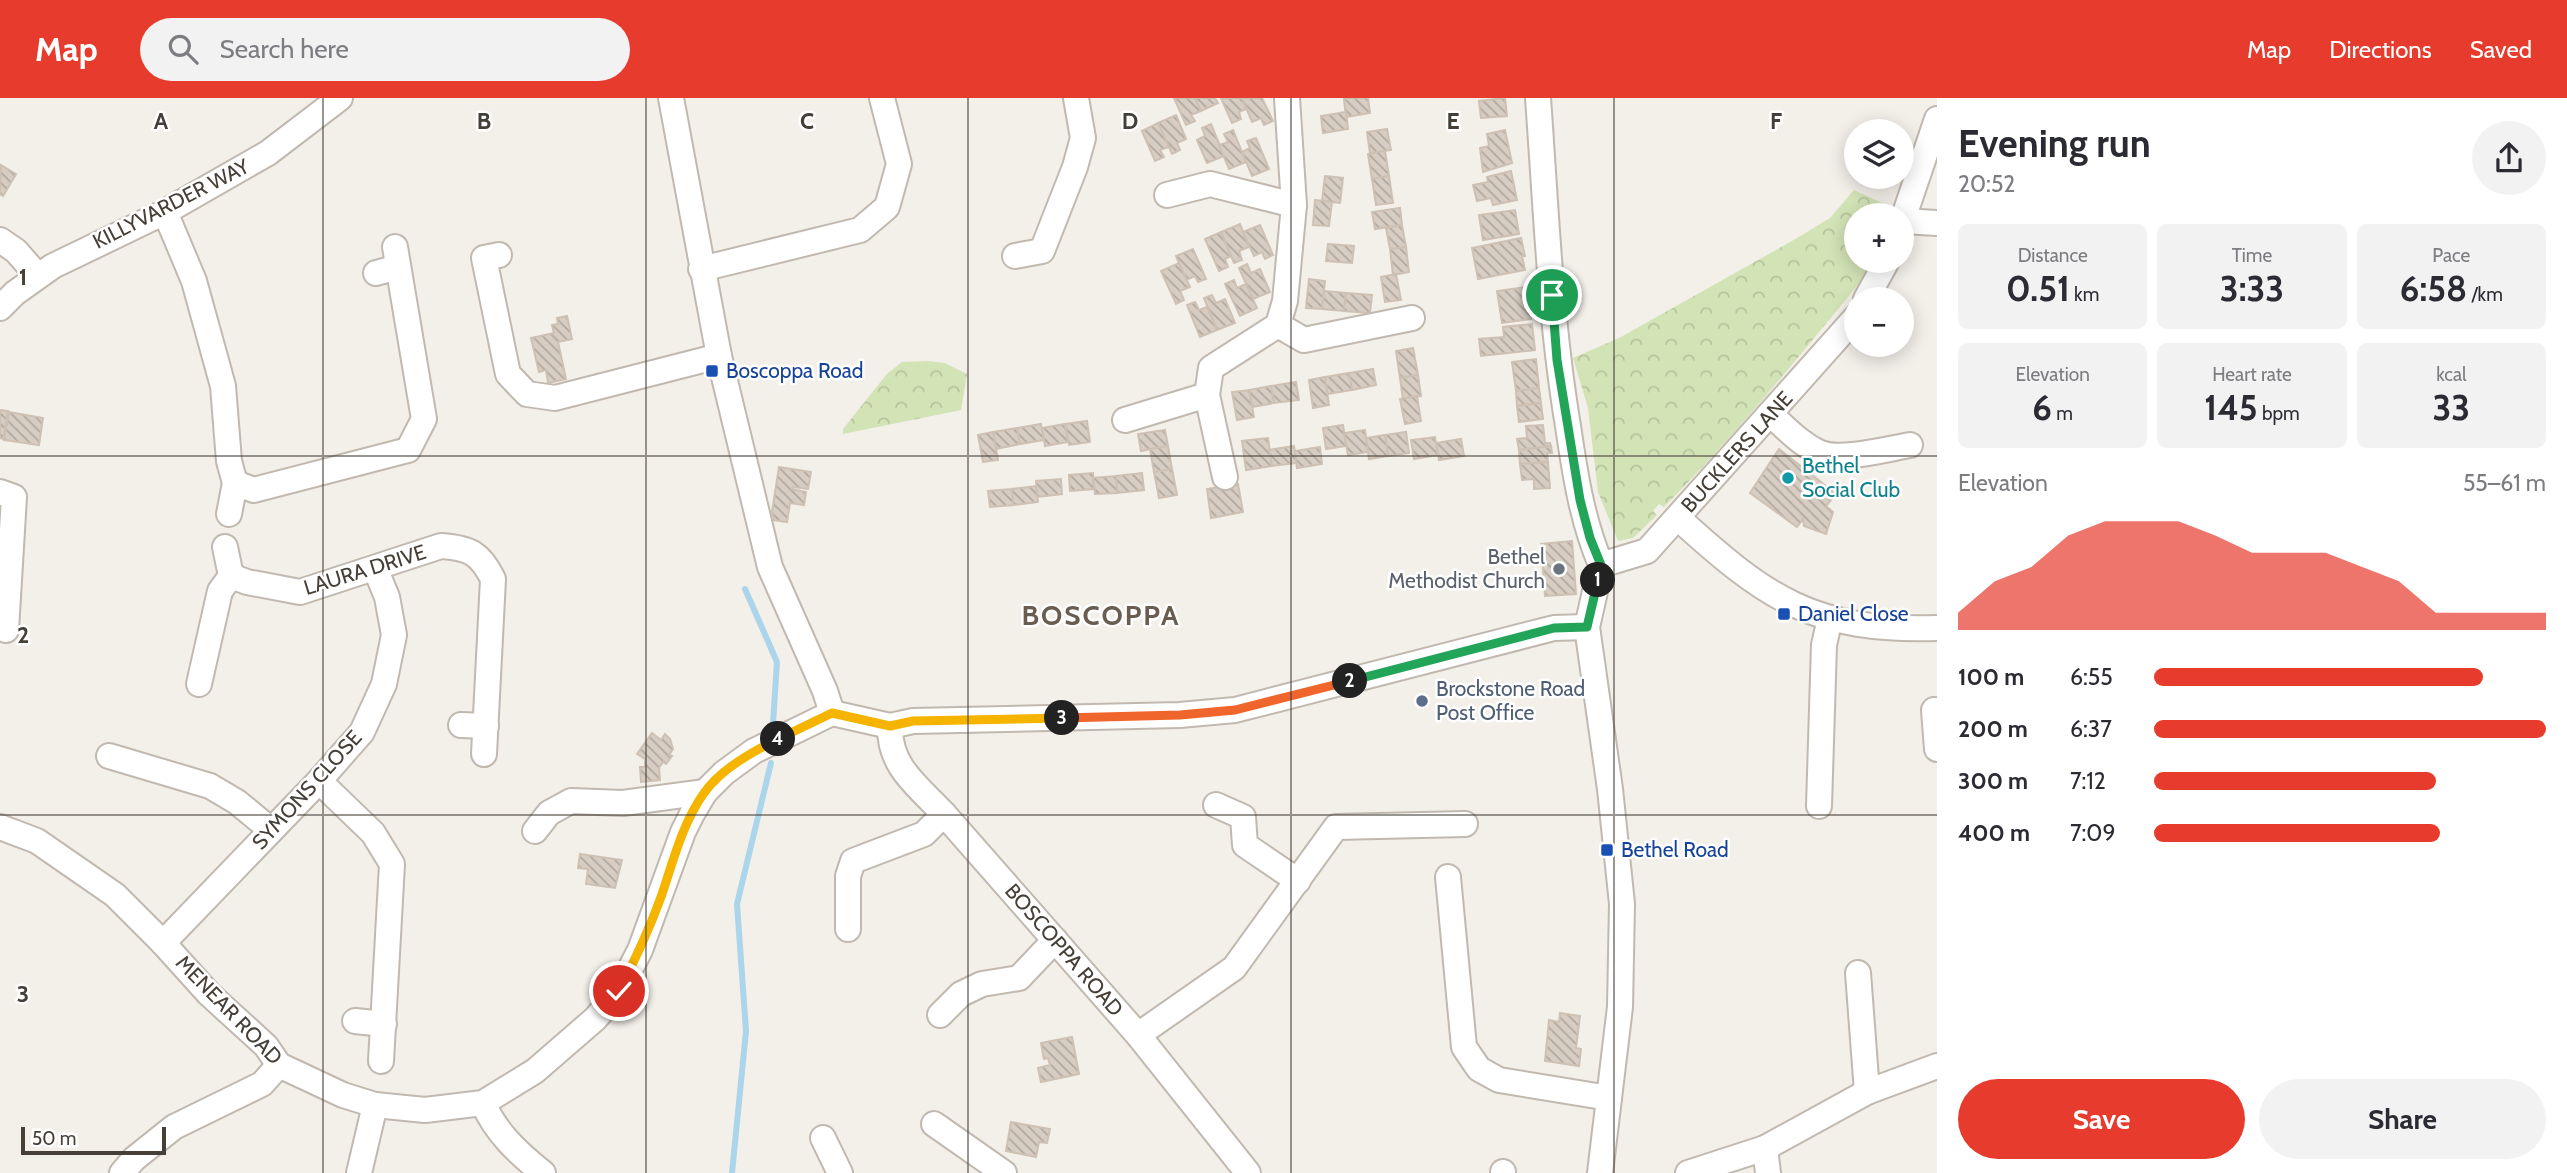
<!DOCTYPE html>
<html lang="en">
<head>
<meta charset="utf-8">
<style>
  :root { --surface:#fff; --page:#f2f2f3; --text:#2b2b33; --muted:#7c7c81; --accent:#e63b2d }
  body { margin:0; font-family:Cabin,sans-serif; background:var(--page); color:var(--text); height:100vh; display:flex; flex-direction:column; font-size:26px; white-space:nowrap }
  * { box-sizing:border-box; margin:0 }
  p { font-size:23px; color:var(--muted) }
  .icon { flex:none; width:38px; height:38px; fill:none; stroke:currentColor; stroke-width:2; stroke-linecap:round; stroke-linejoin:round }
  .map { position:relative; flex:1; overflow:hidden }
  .details { display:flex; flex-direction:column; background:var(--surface); width:630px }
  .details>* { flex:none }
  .controls { position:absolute; left:1844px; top:21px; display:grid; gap:14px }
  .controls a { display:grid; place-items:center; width:70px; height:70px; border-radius:50%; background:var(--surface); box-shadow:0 4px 18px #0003; font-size:35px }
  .scale { position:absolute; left:21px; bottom:18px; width:145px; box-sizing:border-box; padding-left:7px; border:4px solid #463f38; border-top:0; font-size:19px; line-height:24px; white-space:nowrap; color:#463f38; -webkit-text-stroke:5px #fff; paint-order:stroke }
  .pin { position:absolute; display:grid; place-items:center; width:60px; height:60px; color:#fff; margin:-30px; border:4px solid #fff; border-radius:50%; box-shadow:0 2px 7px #0007 }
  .km { position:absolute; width:35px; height:35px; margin:-18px; border-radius:50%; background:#222; color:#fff; font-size:19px; line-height:35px; text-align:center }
  .round { display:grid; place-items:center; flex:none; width:74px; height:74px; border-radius:37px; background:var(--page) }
  .head { display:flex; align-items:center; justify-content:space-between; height:119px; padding:0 21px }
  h1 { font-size:38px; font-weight:700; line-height:52px }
  .metrics { display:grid; grid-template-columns:repeat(3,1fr); gap:10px; height:119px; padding:7px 21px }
  .metrics div { display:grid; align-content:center; border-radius:10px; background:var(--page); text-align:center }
  .metrics b { font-size:35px; font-weight:700 }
  .metrics small { font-size:19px; font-weight:400 }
  .metrics p { font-size:19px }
  .chart { height:196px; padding:14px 21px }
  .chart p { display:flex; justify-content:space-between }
  .chart svg { width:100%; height:126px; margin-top:7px; fill:var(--accent); opacity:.7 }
  .action { display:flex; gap:14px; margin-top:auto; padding:14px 21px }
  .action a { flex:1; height:80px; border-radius:42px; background:var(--accent); color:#fff; font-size:28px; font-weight:700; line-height:80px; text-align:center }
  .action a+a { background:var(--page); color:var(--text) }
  ul { padding:0 21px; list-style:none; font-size:23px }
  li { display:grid; grid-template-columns:112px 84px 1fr; align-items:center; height:52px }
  li i { height:18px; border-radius:9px; background:var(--accent) }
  header { display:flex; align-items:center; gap:42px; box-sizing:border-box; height:98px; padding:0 35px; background:var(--accent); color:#fff }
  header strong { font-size:33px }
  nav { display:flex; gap:38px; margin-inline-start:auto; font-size:24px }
  .search { width:490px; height:63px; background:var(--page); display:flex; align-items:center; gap:18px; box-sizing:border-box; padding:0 24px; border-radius:38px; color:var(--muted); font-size:26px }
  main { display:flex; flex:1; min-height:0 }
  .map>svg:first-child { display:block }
</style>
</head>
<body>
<header>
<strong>Map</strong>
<div class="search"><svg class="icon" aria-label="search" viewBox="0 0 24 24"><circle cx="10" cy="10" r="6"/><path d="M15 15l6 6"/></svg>Search here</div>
<nav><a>Map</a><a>Directions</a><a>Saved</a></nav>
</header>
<main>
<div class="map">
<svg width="1937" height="1075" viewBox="0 0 1937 1075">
  <defs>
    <pattern id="park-crowns" width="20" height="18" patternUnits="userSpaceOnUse" patternTransform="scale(1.75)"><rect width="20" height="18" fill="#d2e3b6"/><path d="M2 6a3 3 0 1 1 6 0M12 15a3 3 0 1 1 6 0" fill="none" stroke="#b6c49d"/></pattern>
    <pattern id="building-back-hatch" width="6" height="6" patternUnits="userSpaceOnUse" patternTransform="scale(1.75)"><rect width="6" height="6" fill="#d7cdc3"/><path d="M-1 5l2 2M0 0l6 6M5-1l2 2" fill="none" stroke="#b0a89f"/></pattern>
  </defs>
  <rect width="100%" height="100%" fill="#f3efe9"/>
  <g fill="url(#park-crowns)">
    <path d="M1854,92L1889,108L1886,117H1857V163H1871L1865,178C1800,258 1736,336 1664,409L1659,406L1653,413L1657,417L1633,440L1618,443L1598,394L1588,310L1573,260L1621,239L1799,139L1830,120Z"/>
    <path d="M927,263L945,265L967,276L961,312L843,336V331L887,276L902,264Z"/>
  </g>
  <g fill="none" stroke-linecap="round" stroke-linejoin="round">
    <g stroke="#abd5ea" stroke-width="6">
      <path d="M745,491L777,564L773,625"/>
      <path d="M732,1075L746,933L737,806L771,665"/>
    </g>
  </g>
  <g fill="url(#building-back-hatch)" stroke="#cec1b3" stroke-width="2">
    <path d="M1174,0H1195L1201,13L1191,17L1195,23L1186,27Z"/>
    <path d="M1195,0H1215L1218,5L1201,13Z"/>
    <path d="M1221,0H1242L1246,11L1239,14L1241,21L1232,25Z"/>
    <path d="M1242,0H1262L1273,23L1264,27L1261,20L1252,24Z"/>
    <path d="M1352,0H1368L1370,15L1346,19L1344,1Z"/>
    <path d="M1505,0L1507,18L1481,20L1479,3Z"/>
    <path d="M1346,14L1348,31L1323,35L1321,18Z"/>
    <path d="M1176,17L1186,41L1177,45L1180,52L1172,56L1158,25Z"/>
    <path d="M1158,25L1169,49L1160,52L1164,59L1155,63L1142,33Z"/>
    <path d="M1211,26L1224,58L1207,65L1197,42L1205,38L1202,30Z"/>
    <path d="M1387,31L1391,52L1370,55L1367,34Z"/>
    <path d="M1233,32L1246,64L1229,71L1219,47L1228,44L1224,36Z"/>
    <path d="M1505,32L1512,65L1483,74L1480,50L1489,48L1487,36Z"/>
    <path d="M1256,40L1269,71L1252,78L1242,54L1250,50L1247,43Z"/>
    <path d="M1385,53L1389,78L1372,81L1368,56Z"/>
    <path d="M1,67L16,76L3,98L0,96Z"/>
    <path d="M1511,73L1517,102L1493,107L1491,100L1477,103L1473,87L1488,84L1487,79Z"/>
    <path d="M1325,78L1343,80L1340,105L1322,103Z"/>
    <path d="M1389,78L1393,105L1376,107L1372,81Z"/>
    <path d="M1315,102L1332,104L1329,128L1313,127Z"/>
    <path d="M1400,110L1402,127L1375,131L1372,114Z"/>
    <path d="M1515,112L1519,136L1483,142L1479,117Z"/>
    <path d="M1240,126L1249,149L1239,153L1242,162L1234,165L1221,134Z"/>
    <path d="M1260,127L1273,157L1265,161L1262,154L1254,158L1243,134Z"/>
    <path d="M1402,127L1406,149L1390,151L1386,130Z"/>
    <path d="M1221,134L1231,158L1225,161L1228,169L1219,173L1205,141Z"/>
    <path d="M1521,140L1525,158H1522L1525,172L1478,181L1472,150Z"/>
    <path d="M1328,146L1354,148L1352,165L1326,163Z"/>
    <path d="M1406,149L1409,174L1393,177L1390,151Z"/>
    <path d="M1193,151L1206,181L1198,184L1195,178L1186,182L1176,158Z"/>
    <path d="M1179,165L1190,189L1180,193L1184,202L1176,206L1161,173Z"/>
    <path d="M1247,166L1251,175L1260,171L1270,194L1253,201L1239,170Z"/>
    <path d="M1396,176L1401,202L1385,204L1381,179Z"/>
    <path d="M1309,181L1325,183L1322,211L1306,210Z"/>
    <path d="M1234,182L1237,190L1246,186L1257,210L1240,218L1225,186Z"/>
    <path d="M1527,189L1531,221L1502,225L1497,193Z"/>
    <path d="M1324,193L1346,195L1344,213L1322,211Z"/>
    <path d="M1346,195L1372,197L1370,215L1344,213Z"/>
    <path d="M1212,197L1216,205L1225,201L1235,225L1217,232L1204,200Z"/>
    <path d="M1195,204L1199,212L1207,209L1217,232L1200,239L1187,207Z"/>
    <path d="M567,218L572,241L558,244L566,281L548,285L546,272L539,274L531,240L554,235L552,227L558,226L557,220Z"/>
    <path d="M1532,226L1535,252L1481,258L1479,241L1504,239L1503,229Z"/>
    <path d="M1413,250L1418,277L1400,280L1396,253Z"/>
    <path d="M1536,261L1539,290L1516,293L1512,264Z"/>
    <path d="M1373,271L1376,287L1352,292L1349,275Z"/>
    <path d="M1349,275L1352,292L1327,296L1325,279Z"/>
    <path d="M1418,277L1421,298L1403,301L1400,280Z"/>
    <path d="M1325,279L1329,307L1313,310L1309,282Z"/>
    <path d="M1296,284L1299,302L1274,305L1271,288Z"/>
    <path d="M1271,288L1274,305L1252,309L1249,292Z"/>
    <path d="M1539,290L1541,305L1517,308L1516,293Z"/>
    <path d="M1249,292L1254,319L1237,322L1232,294Z"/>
    <path d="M1417,298L1421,323L1405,326L1400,301Z"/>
    <path d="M1541,305L1543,321L1519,324L1517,308Z"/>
    <path d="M0,312L8,313L3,341L0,340Z"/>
    <path d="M9,314L43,320L39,347L4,342Z"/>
    <path d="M1087,323L1090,344L1069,347L1065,326Z"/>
    <path d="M1041,326L1044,342L1020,346L1017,330Z"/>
    <path d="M1065,326L1068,344L1045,348L1042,330Z"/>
    <path d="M1343,327L1346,348L1326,351L1323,330Z"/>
    <path d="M1543,327L1545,345H1550L1551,348L1519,352L1517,341L1527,340L1526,328Z"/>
    <path d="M1017,330L1020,346L996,351L993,334Z"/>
    <path d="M1165,332L1168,348L1141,353L1138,336Z"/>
    <path d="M1365,332L1368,354L1348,357L1344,335Z"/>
    <path d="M993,334L998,362L983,364L978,337Z"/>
    <path d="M1406,334L1409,355L1388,358L1385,337Z"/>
    <path d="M1385,337L1388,358L1369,361L1366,340Z"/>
    <path d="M1435,339L1438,357L1414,361L1411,342Z"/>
    <path d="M1268,340L1272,368L1246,372L1242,343Z"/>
    <path d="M1461,341L1464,358L1439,362L1436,345Z"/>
    <path d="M1168,348L1172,371L1154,374L1150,351Z"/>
    <path d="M1294,348L1297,365L1272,368L1269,352Z"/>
    <path d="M1551,348L1552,355H1547L1548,364L1520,366L1519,352Z"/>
    <path d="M1320,349L1322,366L1297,370L1295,353Z"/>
    <path d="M1779,351L1836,396L1826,408L1833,414L1826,436L1804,428L1803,421L1797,429L1750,395Z"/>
    <path d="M1548,364L1550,390L1534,391V381L1522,382L1520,366Z"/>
    <path d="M779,369L811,374L808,391L793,389L792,391L806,394L804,407L790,405L787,424L774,422L772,414Z"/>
    <path d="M1172,371L1177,397L1159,400L1154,374Z"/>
    <path d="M1093,375L1094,391L1070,393L1069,377Z"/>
    <path d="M1142,375L1144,392L1117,395L1116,378Z"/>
    <path d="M1116,378L1117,395L1095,396L1093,380Z"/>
    <path d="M1061,381L1062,396L1037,399L1036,383Z"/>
    <path d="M1238,386L1243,414L1211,420L1207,391Z"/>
    <path d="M1036,388L1038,404L1013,407L1012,391Z"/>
    <path d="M1012,391L1013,407L990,409L988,393Z"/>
    <path d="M1572,443L1576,496L1545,498L1541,446Z"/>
    <path d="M652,635L661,642L665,636L670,641L673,651L669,657L672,658L666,666L663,664L659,670L660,682L641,684L640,669H645V661L637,656Z"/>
    <path d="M580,756L622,762L615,790L586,786L588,771L578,770Z"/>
    <path d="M1560,915L1580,918L1576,950L1581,951L1579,968L1545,963L1549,922L1559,924Z"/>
    <path d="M1072,939L1079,976L1041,984L1038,970L1050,967L1048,960L1044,961L1041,945Z"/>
    <path d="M1011,1024L1050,1031L1047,1045L1039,1044L1036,1059L1006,1053Z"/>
  </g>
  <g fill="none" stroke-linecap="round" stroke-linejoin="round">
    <g stroke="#c1b9af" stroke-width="28">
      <g id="minor">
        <path d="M671,0L719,258L770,469L825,593L832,615"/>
        <path d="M1538,0C1546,109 1550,220 1568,328C1575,376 1582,422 1601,467"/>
        <path d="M1167,97L1210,86L1294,107"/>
        <path d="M165,114L194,183L223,288L229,363L235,385L254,392L408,352L424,321L395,149"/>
        <path d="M1903,123L1937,125"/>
        <path d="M1902,124L1937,21"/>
        <path d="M0,142L16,153L37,177"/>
        <path d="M499,157L484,160L508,276L527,296L555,300L719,258"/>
        <path d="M1015,158L1042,153L1075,69L1083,40L1076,0"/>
        <path d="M701,171L860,132L887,109L899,66L882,0"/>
        <path d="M376,175L398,169"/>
        <path d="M1866,201L1887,163"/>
        <path d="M0,210L15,195L53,168L165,114L268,55L340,0"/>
        <path d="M1278,227L1304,242L1412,220"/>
        <path d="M1207,297L1225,379"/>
        <path d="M1770,316C1785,329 1799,345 1818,354C1839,364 1886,351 1910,347"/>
        <path d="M1125,322L1207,297L1211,270L1278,227L1285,203L1294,107L1287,0"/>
        <path d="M0,394L14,399L6,532"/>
        <path d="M229,416L235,385"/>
        <path d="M1678,420C1766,500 1813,534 1937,530"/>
        <path d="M225,449L231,478"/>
        <path d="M1601,467L1647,453L1857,218"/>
        <path d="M199,586L220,493L231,478L247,484L300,494L441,448C470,450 480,455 493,481L484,656"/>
        <path d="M1934,612L1937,651"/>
        <path d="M461,627L486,628"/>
        <path d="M890,628C889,669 918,688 944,716L1138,937L1248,1075"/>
        <path d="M109,658L210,688L237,704L271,732"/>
        <path d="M319,683L373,735L392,766L381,963"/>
        <path d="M1216,707L1243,719L1245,747L1298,783"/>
        <path d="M1819,708L1824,547L1830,520"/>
        <path d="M0,729L37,743L115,797L163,845L209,896L266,948L279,967L343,997L375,1007L425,1012L483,1005L535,973L595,921L619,893L640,852L683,734L692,716L705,694L724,675L754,653L832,615L890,628L913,623L1180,617L1235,612L1554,530L1587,529"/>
        <path d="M535,733L549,715L571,703L623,705L705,694"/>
        <path d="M1448,779L1464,949L1479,971L1499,982L1609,1000"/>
        <path d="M848,831V778L853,763L924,736L944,716"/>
        <path d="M163,845L319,683L362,634L384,586L394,537L387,499L375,470"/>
        <path d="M1858,875L1867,994"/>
        <path d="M940,917L961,896L982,886L1019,880L1055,842"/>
        <path d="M355,923L384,926"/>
        <path d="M1138,937L1234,870L1336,729L1465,726"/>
        <path d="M483,1005C496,1035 518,1055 543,1075"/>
        <path d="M934,1026L1004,1075"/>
        <path d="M823,1040L840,1075"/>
        <path d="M1765,1050L1768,1075"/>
        <path d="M122,1075L134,1061L174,1029L262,986L279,967"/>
        <path d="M359,1075L375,1007"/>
        <path d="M1503,1075V1074"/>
        <path d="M1600,1075L1620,909L1622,806L1610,691L1587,529L1601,467"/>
        <path d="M1688,1075L1765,1050L1867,994L1937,968"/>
      </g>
    </g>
    <use href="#minor" stroke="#fff" stroke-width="24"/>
  </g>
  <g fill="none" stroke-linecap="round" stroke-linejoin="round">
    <g stroke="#fff" stroke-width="14">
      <path id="split-1" d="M1552,197L1557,262L1580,402L1590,440L1601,467L1598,482"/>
    </g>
    <g stroke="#fff" stroke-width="14">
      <path id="split-2" d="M1350,583L1554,530L1587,529L1598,482"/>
    </g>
    <g stroke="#fff" stroke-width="14">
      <path id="split-3" d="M1062,620L1180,617L1235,612L1350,583"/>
    </g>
    <g stroke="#fff" stroke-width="14">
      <path id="split-4" d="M778,641L832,615L890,628L913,623L1062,620"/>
    </g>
    <g stroke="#fff" stroke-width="14">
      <path id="split-5" d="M619,893C635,862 649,832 661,799C673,764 682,726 704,695C721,671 752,654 778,641"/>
    </g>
    <use href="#split-1" stroke="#22a559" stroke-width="9"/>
    <use href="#split-2" stroke="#22a559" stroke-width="9"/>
    <use href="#split-3" stroke="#f0652b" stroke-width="9"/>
    <use href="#split-4" stroke="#f5b400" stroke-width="9"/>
    <use href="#split-5" stroke="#f5b400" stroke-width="9"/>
  </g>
  <path fill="none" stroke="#463f38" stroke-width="2" stroke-opacity="0.55" d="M323,0V1075M646,0V1075M968,0V1075M1291,0V1075M1614,0V1075M0,358H1937M0,717H1937"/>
  <g fill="#1a4fb4" stroke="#fff" stroke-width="2.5">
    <rect x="705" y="266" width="14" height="14" rx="3.5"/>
    <rect x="1777" y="509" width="14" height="14" rx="3.5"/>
    <rect x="1600" y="745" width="14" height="14" rx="3.5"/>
  </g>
  <circle fill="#0f9aa8" stroke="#fff" stroke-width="2.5" cx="1788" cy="380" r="7"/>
  <circle fill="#6b7280" stroke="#fff" stroke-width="2.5" cx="1559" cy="471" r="7"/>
  <circle fill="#5c6f8a" stroke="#fff" stroke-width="2.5" cx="1422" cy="603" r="7"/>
  <g text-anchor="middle" stroke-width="5" stroke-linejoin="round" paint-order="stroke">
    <g font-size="21" fill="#463f38" stroke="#fff">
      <text transform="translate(171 106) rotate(-27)" y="7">KILLYVARDER WAY</text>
      <text transform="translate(1737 354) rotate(-48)" y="7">BUCKLERS LANE</text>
      <text transform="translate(365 472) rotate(-17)" y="7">LAURA DRIVE</text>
      <text transform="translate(307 692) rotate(-48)" y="7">SYMONS CLOSE</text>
      <text transform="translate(1064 852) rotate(49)" y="7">BOSCOPPA ROAD</text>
      <text transform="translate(229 912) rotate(46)" y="7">MENEAR ROAD</text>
    </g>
    <g font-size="21" fill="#164399" stroke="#fff" text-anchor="start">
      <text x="726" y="280">Boscoppa Road</text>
      <text x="1798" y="523">Daniel Close</text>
      <text x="1621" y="759">Bethel Road</text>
    </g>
    <g font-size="21" fill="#0d838f" stroke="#fff" text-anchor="start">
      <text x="1802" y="375">Bethel<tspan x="1802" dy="24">Social Club</tspan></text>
    </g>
    <g font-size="21" fill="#5b616d" stroke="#fff" text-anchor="end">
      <text x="1545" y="466">Bethel<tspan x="1545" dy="24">Methodist Church</tspan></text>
    </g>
    <g font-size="21" fill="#4e5e75" stroke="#fff" text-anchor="start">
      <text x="1436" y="598">Brockstone Road<tspan x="1436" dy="24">Post Office</tspan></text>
    </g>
    <g font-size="28" font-weight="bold" letter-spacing="2" fill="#685d50" stroke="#fff">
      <text x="1101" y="527">BOSCOPPA</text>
    </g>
  </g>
  <g font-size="23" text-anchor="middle" font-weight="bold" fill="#463f38" stroke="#fff" stroke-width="5" stroke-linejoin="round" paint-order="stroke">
    <text x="161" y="31">A</text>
    <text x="484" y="31">B</text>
    <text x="807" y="31">C</text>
    <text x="1130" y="31">D</text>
    <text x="1453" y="31">E</text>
    <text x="1776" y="31">F</text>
    <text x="23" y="187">1</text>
    <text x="23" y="545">2</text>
    <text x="23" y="904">3</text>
  </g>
</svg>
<div class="controls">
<a><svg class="icon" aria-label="layers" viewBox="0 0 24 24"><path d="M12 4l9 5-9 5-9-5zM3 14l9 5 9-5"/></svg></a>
<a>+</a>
<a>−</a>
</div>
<div class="scale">50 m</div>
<div class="pin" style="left:1552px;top:197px;background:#1e9e55"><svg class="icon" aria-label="arrive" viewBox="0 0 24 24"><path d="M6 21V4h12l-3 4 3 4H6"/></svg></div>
<div class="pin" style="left:619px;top:893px;background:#d93025"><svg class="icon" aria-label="check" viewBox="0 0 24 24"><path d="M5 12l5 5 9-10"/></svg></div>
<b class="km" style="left:1598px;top:482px">1</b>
<b class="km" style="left:1350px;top:583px">2</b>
<b class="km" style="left:1062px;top:620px">3</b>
<b class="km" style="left:778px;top:641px">4</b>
</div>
<section class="details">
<div class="head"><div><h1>Evening run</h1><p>20:52</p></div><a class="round"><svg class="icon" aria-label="share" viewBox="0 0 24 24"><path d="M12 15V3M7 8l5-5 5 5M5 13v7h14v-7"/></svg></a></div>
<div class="metrics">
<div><p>Distance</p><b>0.51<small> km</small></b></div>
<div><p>Time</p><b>3:33</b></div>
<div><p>Pace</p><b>6:58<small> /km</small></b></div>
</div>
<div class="metrics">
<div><p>Elevation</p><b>6<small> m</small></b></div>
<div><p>Heart rate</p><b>145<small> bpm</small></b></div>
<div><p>kcal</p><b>33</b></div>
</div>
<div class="chart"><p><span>Elevation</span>55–61 m</p>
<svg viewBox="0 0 160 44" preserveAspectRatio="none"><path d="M0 44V38L10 27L20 22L30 11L40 6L50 6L60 6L70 11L80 17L90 17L100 17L110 22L120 27L130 38L140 38L150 38L160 38V44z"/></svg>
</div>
<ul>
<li><b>100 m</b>6:55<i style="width:84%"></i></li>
<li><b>200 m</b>6:37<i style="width:100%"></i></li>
<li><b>300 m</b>7:12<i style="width:72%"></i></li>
<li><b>400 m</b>7:09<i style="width:73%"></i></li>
</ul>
<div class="action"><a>Save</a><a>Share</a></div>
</section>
</main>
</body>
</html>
